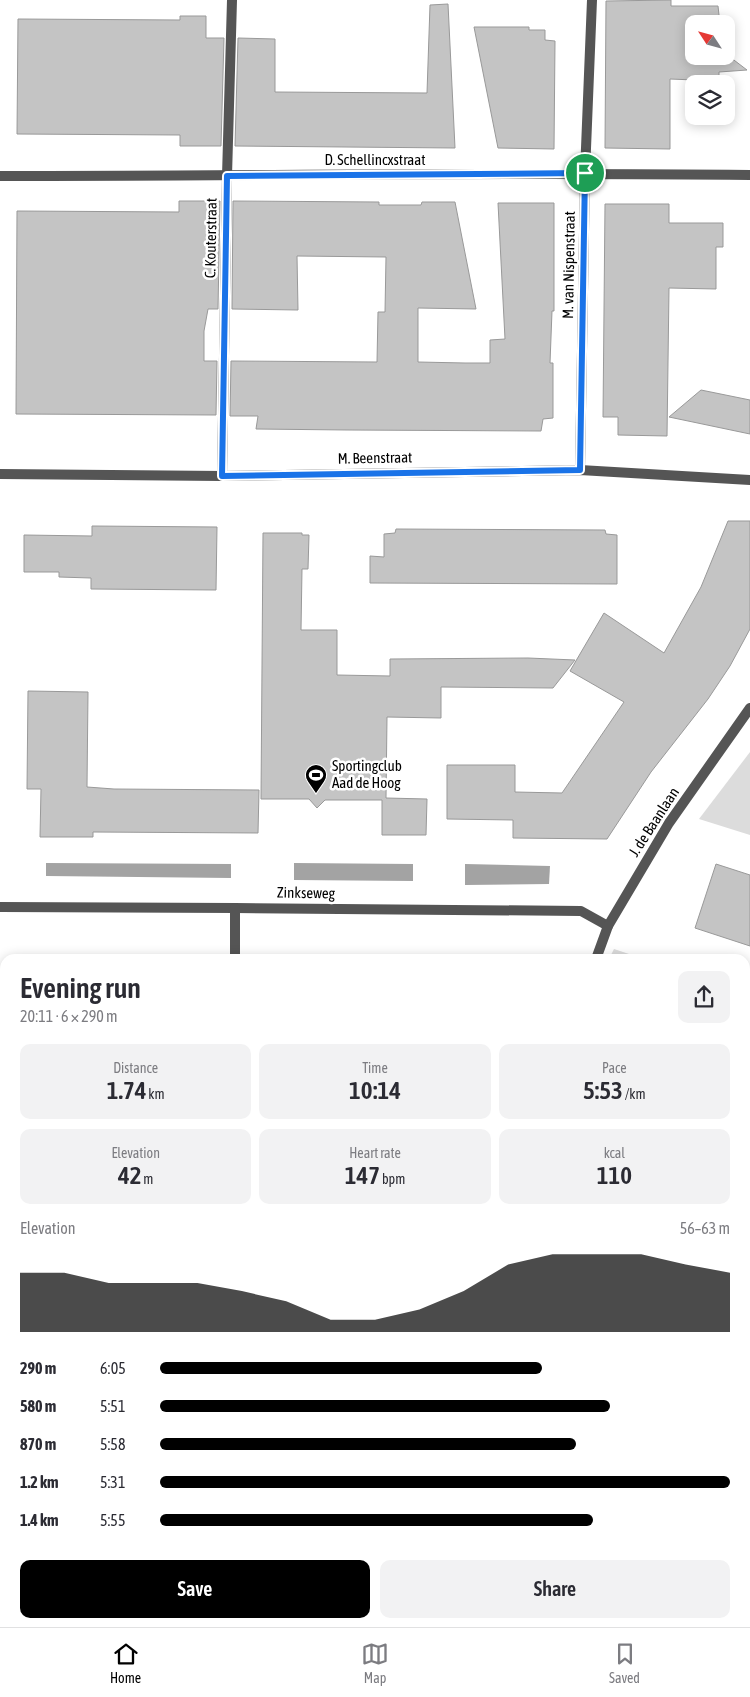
<!DOCTYPE html>
<html lang="en">
<head>
<meta charset="utf-8">
<style>
  :root { --surface:#fff; --page:#f2f2f3; --text:#2b2b33; --muted:#7c7c81; --line:#e1e1e2; --accent:#000 }
  body { margin:0; font-family:"Asap Condensed",sans-serif; background:var(--page); color:var(--text); height:100vh; display:flex; flex-direction:column; font-size:19px; white-space:nowrap }
  * { box-sizing:border-box; margin:0 }
  p { font-size:16px; color:var(--muted) }
  .icon { flex:none; width:28px; height:28px; fill:none; stroke:currentColor; stroke-width:2; stroke-linecap:round; stroke-linejoin:round }
  .map { position:relative; flex:1; overflow:hidden }
  .panel { position:absolute; left:0px; top:954px; width:750px; height:674px; display:flex; flex-direction:column; background:var(--surface); border-radius:15px 15px 0 0; box-shadow:0 2px 12px #0003 }
  .panel>* { flex:none }
  .needle { width:32px; rotate:306deg }
  .buttons { position:absolute; left:685px; top:15px; display:grid; gap:10px }
  .buttons a { display:grid; place-items:center; width:50px; height:50px; border-radius:10px; background:var(--surface); box-shadow:0 2px 12px #0003; font-size:25px }
  .pin { position:absolute; display:grid; place-items:center; width:42px; height:42px; color:#fff; margin:-21px; border:2px solid #fff; border-radius:50%; box-shadow:0 1px 5px #0007 }
  .round { display:grid; place-items:center; flex:none; width:52px; height:52px; border-radius:10px; background:var(--page) }
  .headline { display:flex; align-items:center; justify-content:space-between; height:85px; padding:0 20px }
  h1 { font-size:28px; font-weight:600; line-height:38px }
  .metrics { display:grid; grid-template-columns:repeat(3,1fr); gap:8px; height:85px; padding:5px 20px }
  .metrics div { display:grid; align-content:center; border-radius:10px; background:var(--page); text-align:center }
  .metrics b { font-size:25px; font-weight:600 }
  .metrics small { font-size:14px; font-weight:400 }
  .metrics p { font-size:14px }
  .chart { height:140px; padding:10px 20px }
  .chart p { display:flex; justify-content:space-between }
  .chart svg { width:100%; height:90px; margin-top:5px; fill:var(--accent); opacity:.7 }
  .cta { display:flex; gap:10px; margin-top:auto; padding:10px 20px }
  .cta a { flex:1; height:58px; border-radius:10px; background:var(--accent); color:#fff; font-size:20px; font-weight:600; line-height:58px; text-align:center }
  .cta a+a { background:var(--page); color:var(--text) }
  ul { padding:0 20px; list-style:none; font-size:16px }
  li { display:grid; grid-template-columns:80px 60px 1fr; align-items:center; height:38px }
  li i { height:12px; border-radius:6px; background:var(--accent) }
  .tab-bar { display:flex; justify-content:space-around; align-items:center; height:70px; border-top:1px solid var(--line); background:var(--surface); font-size:14px; color:var(--muted) }
  .tab-bar a { display:grid; justify-items:center; gap:2px }
  .tab-bar .active { color:var(--accent) }
  .map>svg:first-child { display:block }
</style>
</head>
<body>
<div class="map">
<svg width="750" height="1627" viewBox="0 0 750 1627">
  <rect width="100%" height="100%" fill="#fff"/>
  <g fill="#dcdcdc">
    <path d="M750,752V835L699,819Z"/>
    <path d="M614,949L644,959H609Z"/>
    <path d="M745,1000L750,1006V1082L745,1076Z"/>
    <path d="M750,1187V1337L745,1335V1192Z"/>
    <path d="M750,1352V1517L745,1516V1368Z"/>
    <path d="M750,1543V1610L745,1616V1559Z"/>
    <path d="M556,1622L740,1623L737,1627H555Z"/>
  </g>
  <g fill="#a3a3a3">
    <path d="M46,863L231,864V878L46,876Z"/>
    <path d="M294,863L413,864V881L294,880Z"/>
    <path d="M465,864L550,866L549,884L465,885Z"/>
    <path d="M745,1076L750,1082V1187L745,1192Z"/>
  </g>
  <g fill="#c4c4c4" stroke="#999">
    <path d="M671,0V6H718L720,24H694V56H726V54L747,70L719,72V81L670,79V149L605,148L606,1Z"/>
    <path d="M448,4L455,148L235,146L238,38L275,39V92L427,93L430,5Z"/>
    <path d="M180,16H206V38H224L221,146H180V135L17,134L18,19L180,20Z"/>
    <path d="M474,27H529V30H545V40L555,41L554,149L498,148Z"/>
    <path d="M179,201H220L218,309H208L204,331V361H217L216,415L16,414L17,211L179,212Z"/>
    <path d="M233,201L379,202V205H421L422,202H455L476,309L418,308V362L465,363H490V340L505,339L498,203H554V311H552L550,363H553V418L543,419L541,431L347,430L256,429L258,416H230L231,361L377,362L378,312H385L386,257L297,256L298,310L232,309Z"/>
    <path d="M605,204H669V223H723V247H716V289L669,288L667,436L618,435V417H603Z"/>
    <path d="M701,390L750,400V434L669,417Z"/>
    <path d="M728,521H750V629L730,666L708,699L651,772L607,839L513,838V820L447,819V765H515V792L562,793L624,702L570,671L604,613L664,653L701,587Z"/>
    <path d="M92,526L217,527L216,590L91,589V578L59,577V572H24V535L92,536Z"/>
    <path d="M396,529L605,530L606,534L617,535V584L370,583V556L384,557V534L395,533Z"/>
    <path d="M263,533H302V535H309L308,569H302L301,630H337V675L390,676V659L528,658L575,660L553,688L441,687V718L387,717L386,798L427,799L426,835H382V800H325L317,808L309,799H261Z"/>
    <path d="M28,691L88,692L87,787L114,789L259,790L258,833L93,832V837H40L41,789H27Z"/>
    <path d="M716,864L750,875V946L695,928Z"/>
  </g>
  <g fill="none" stroke-linecap="round" stroke-linejoin="round">
    <g stroke="#555" stroke-width="10">
      <path d="M0,176C250,176 500,172 750,175"/>
      <path d="M0,1194H5"/>
    </g>
    <g stroke="#555" stroke-width="10">
      <path d="M580,470L585,173L592,0"/>
      <path d="M0,474L222,476L580,470L750,480"/>
      <path d="M222,476L227,176L232,0"/>
      <path d="M0,907L235,908L581,911L608,926"/>
      <path d="M235,959V908"/>
      <path d="M596,959L608,926L669,823L750,708"/>
      <path d="M0,1482H5"/>
      <path d="M233,1622V1627"/>
      <path d="M532,1627L533,1622"/>
    </g>
  </g>
  <g fill="none" stroke-linecap="round" stroke-linejoin="round">
    <g stroke="#fff" stroke-width="10">
      <path id="route" d="M585,173L580,470L222,476L227,176Z"/>
    </g>
    <use href="#route" stroke="#1a73e8" stroke-width="6"/>
  </g>
  <defs>
    <g id="stadium-pin" transform="scale(1.125)"><path d="M0 17L-7.5 6A9.5 9.5 0 1 1 7.5 6Z" fill="#000" stroke="#fff"/><path d="M0-5a6.5 5 0 1 0 0 10a6.5 5 0 1 0 0-10ZM-3.5-1.8h7v3.6h-7Z" fill="#fff"/></g>
  </defs>
  <g fill-rule="evenodd">
    <use href="#stadium-pin" x="316" y="775"/>
  </g>
  <g text-anchor="middle" stroke-width="5" stroke-linejoin="round" paint-order="stroke">
    <g font-size="15" fill="#000" stroke="#fff">
      <text x="375" y="165">D. Schellincxstraat</text>
      <text transform="translate(211 238) rotate(-89)" y="5">C. Kouterstraat</text>
      <text transform="translate(569 265) rotate(-89)" y="5">M. van Nispenstraat</text>
      <text transform="translate(375 458) rotate(-1)" y="5">M. Beenstraat</text>
      <text transform="translate(654 822) rotate(-57)" y="5">J. de Baanlaan</text>
      <text transform="translate(306 893) rotate(1)" y="5">Zinkseweg</text>
    </g>
    <g font-size="15" fill="#000" stroke="#fff" text-anchor="start">
      <text x="332" y="771">Sportingclub<tspan x="332" dy="17">Aad de Hoog</tspan></text>
    </g>
  </g>
</svg>
<div class="buttons">
<a><svg class="needle" viewBox="-14 -14 28 28"><path d="M0-13l5 13h-10z" fill="#e53935"/><path d="M0 13l5-13h-10z" fill="#7c7c81"/></svg></a>
<a><svg class="icon" aria-label="layers" viewBox="0 0 24 24"><path d="M12 4l9 5-9 5-9-5zM3 14l9 5 9-5"/></svg></a>
</div>
<div class="pin" style="left:585px;top:173px;background:#1e9e55"><svg class="icon" aria-label="arrive" viewBox="0 0 24 24"><path d="M6 21V4h12l-3 4 3 4H6"/></svg></div>
<section class="panel">
<div class="headline"><div><h1>Evening run</h1><p>20:11 · 6 × 290 m</p></div><a class="round"><svg class="icon" aria-label="share" viewBox="0 0 24 24"><path d="M12 15V3M7 8l5-5 5 5M5 13v7h14v-7"/></svg></a></div>
<div class="metrics">
<div><p>Distance</p><b>1.74<small> km</small></b></div>
<div><p>Time</p><b>10:14</b></div>
<div><p>Pace</p><b>5:53<small> /km</small></b></div>
</div>
<div class="metrics">
<div><p>Elevation</p><b>42<small> m</small></b></div>
<div><p>Heart rate</p><b>147<small> bpm</small></b></div>
<div><p>kcal</p><b>110</b></div>
</div>
<div class="chart"><p><span>Elevation</span>56–63 m</p>
<svg viewBox="0 0 160 44" preserveAspectRatio="none"><path d="M0 44V15L10 15L20 20L30 20L40 20L50 24L60 29L70 38L80 38L90 33L100 24L110 11L120 6L130 6L140 6L150 11L160 15V44z"/></svg>
</div>
<ul>
<li><b>290 m</b>6:05<i style="width:67%"></i></li>
<li><b>580 m</b>5:51<i style="width:79%"></i></li>
<li><b>870 m</b>5:58<i style="width:73%"></i></li>
<li><b>1.2 km</b>5:31<i style="width:100%"></i></li>
<li><b>1.4 km</b>5:55<i style="width:76%"></i></li>
</ul>
<div class="cta"><a>Save</a><a>Share</a></div>
</section>
</div>
<nav class="tab-bar">
<a class="active"><svg class="icon" aria-label="home" viewBox="0 0 24 24"><path d="M3 11l9-7 9 7M6 9v11h12V9"/></svg>Home</a>
<a><svg class="icon" aria-label="map" viewBox="0 0 24 24"><path d="M3 6l6-2 6 2 6-2v14l-6 2-6-2-6 2zM9 4v14M15 6v14"/></svg>Map</a>
<a><svg class="icon" aria-label="saved" viewBox="0 0 24 24"><path d="M7 4h10v16l-5-4-5 4z"/></svg>Saved</a>
</nav>
</body>
</html>
